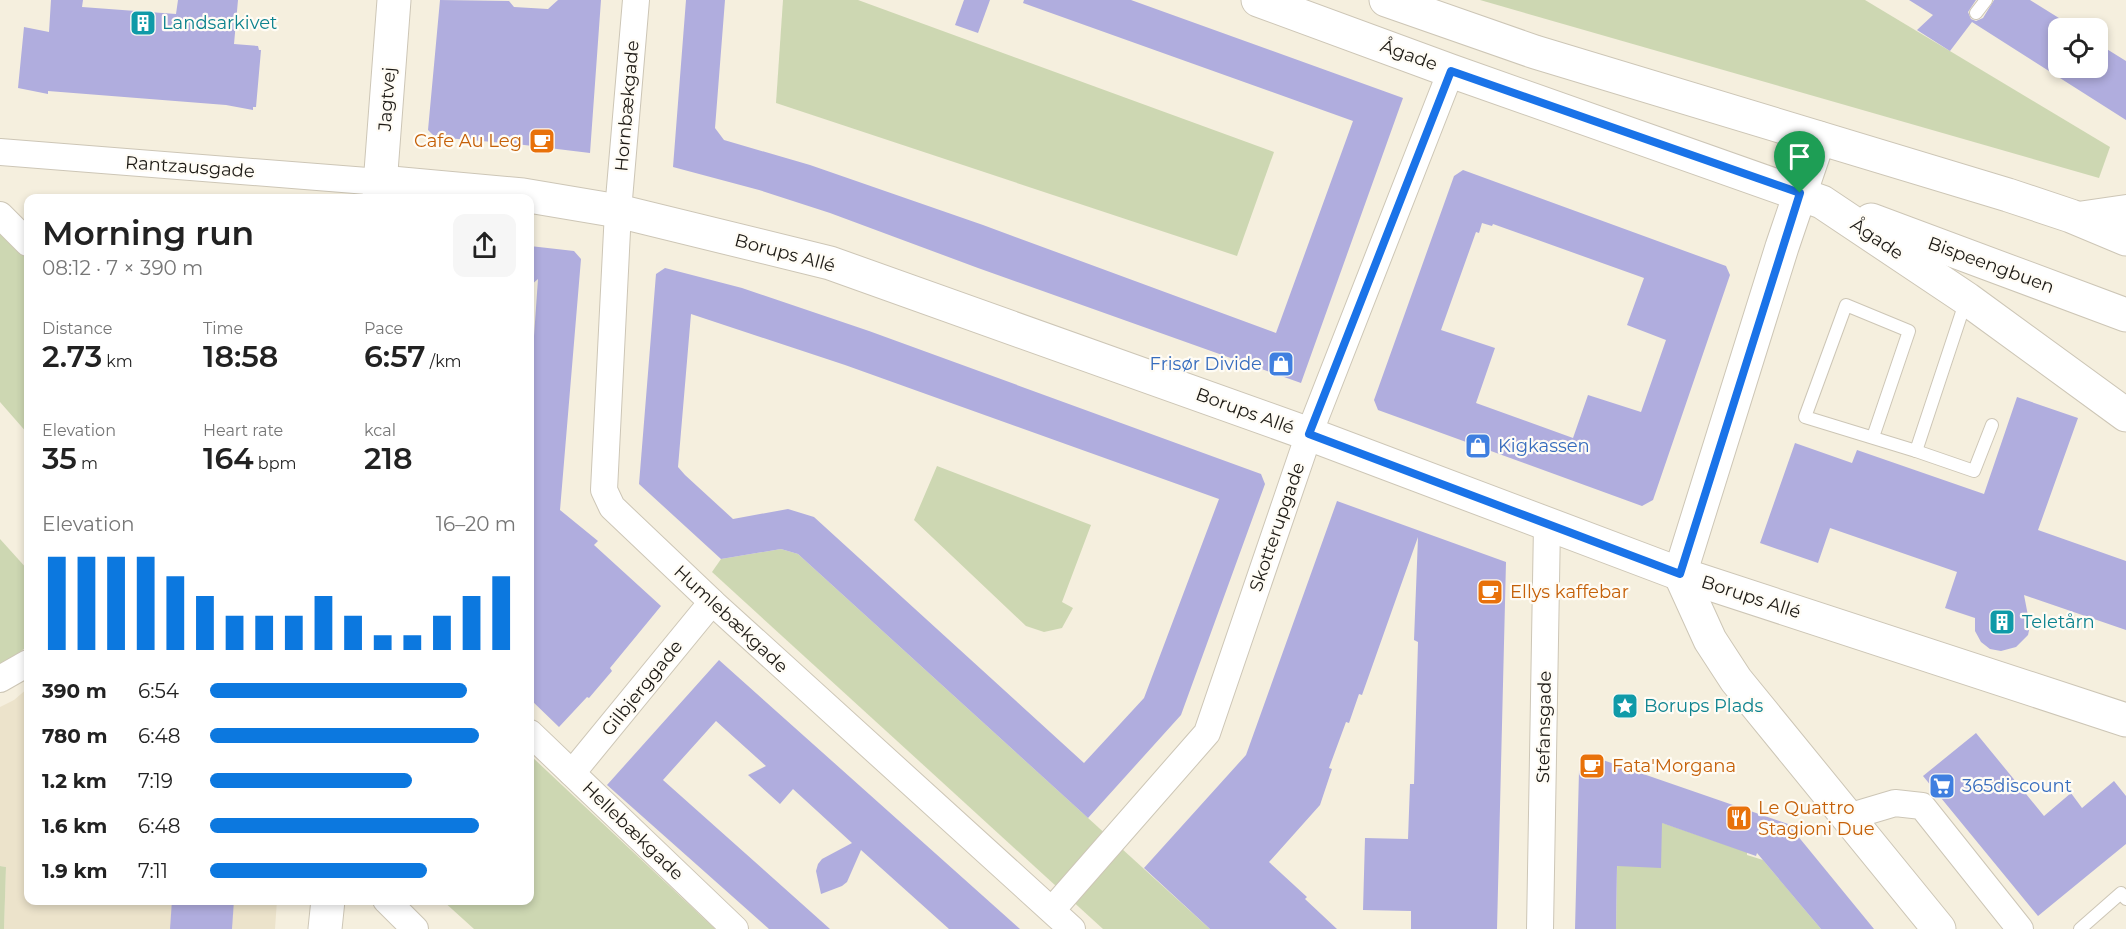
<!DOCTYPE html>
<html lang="en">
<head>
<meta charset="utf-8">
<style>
  :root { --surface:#fff; --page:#f6f6f6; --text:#222; --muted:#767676; --accent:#0c78df }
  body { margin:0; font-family:Montserrat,sans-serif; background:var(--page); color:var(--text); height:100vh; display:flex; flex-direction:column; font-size:22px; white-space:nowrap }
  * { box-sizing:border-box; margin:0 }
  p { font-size:20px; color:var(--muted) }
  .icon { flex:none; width:33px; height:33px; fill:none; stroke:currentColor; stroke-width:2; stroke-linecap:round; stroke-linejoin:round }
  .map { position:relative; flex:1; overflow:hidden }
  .side { position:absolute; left:24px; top:194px; width:510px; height:711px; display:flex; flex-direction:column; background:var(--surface); border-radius:12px; box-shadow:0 3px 9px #0003 }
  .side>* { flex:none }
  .buttons { position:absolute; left:2048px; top:18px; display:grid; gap:12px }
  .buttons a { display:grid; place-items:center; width:60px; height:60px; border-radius:12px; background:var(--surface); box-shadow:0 3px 9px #0003; font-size:30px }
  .pin { position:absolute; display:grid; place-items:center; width:51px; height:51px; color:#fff; margin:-62px -26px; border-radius:50% 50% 50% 0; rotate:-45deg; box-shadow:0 0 6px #0007 }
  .pin .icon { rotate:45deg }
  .round { display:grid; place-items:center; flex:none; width:63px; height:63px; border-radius:12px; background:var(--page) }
  .overview { display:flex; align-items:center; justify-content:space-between; height:102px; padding:0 18px }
  h1 { font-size:33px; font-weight:600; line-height:45px }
  .stats { display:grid; grid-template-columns:repeat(3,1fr); gap:9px; height:102px; padding:6px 18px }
  .stats div { display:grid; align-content:center }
  .stats b { font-size:30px; font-weight:600 }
  .stats small { font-size:16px; font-weight:400 }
  .stats p { font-size:16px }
  .chart { height:168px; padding:12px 18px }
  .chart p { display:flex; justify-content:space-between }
  .chart svg { width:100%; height:108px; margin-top:6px; stroke:var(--accent); stroke-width:6 }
  ul { padding:0 18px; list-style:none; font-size:20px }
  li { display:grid; grid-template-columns:96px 72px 1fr; align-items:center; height:45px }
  li i { height:15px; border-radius:8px; background:var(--accent) }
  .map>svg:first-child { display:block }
</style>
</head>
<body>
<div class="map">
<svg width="2126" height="929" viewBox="0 0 2126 929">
  <rect width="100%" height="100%" fill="#f5efde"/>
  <path fill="#ece3cb" d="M28,688V900H277L275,929H4L6,867L0,866V707L14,700Z"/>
  <g fill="#cdd7b2">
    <path d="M783,0H858L1274,152L1237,256L776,103Z"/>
    <path d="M1480,0H1865L2110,147L2099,178Z"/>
    <path d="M0,226L28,255V434L0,402Z"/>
    <path d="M937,466L1091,525L1062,602L1073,608L1062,628L1044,632L1026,626L914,520Z"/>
    <path d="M0,539L28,570V646L0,666Z"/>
    <path d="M781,549L798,554L1210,929H1103L712,572L721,559Z"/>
    <path d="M530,755L715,929H474L442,900H530Z"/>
    <path d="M1625,810L1747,852V855L1763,860L1821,929H1616L1618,815Z"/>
    <path d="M0,866L6,867L4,929H0Z"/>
  </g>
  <g fill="#b0adde" fill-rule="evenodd">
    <path d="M51,0H83L82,7L176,14L178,0H238L234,44L258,46L259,50H261L256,107H253V110L226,105L48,91V94L18,88L24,27L49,32Z"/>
    <path d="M440,0L509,1L514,7L548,9L558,0H601L590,153L516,144L435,137L428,130Z"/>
    <path d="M686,0H725L715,128L724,140L810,165L983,225L1276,333L1353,121L1023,3L1024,0H1131L1403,98L1301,383L978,268L830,213L759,190L673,167Z"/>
    <path d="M964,0H990L978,33L955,25Z"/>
    <path d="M1909,0H1976L1968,12L1971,19L1976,21L1983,18L1994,0H2030L2075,28H2058V68H2097V43L2126,61V120L1972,22L1950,51L1917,30L1933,15Z"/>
    <path d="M1463,170L1726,266L1730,275L1653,500L1642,506L1378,410L1374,400L1454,176ZM1482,223L1492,226L1493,224L1644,278L1627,325L1666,340L1641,412L1588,395L1573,438L1476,403L1495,348L1441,330L1476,232L1479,233Z"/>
    <path d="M530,246L574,251L581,259L560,510L598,541L594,545L661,606L610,668L612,671L589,698L587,697L559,727L530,699V393L538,279L530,286Z"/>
    <path d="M665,268L742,288L869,331L1261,474L1265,484L1181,715L1088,818L798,554L781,549L721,559L639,484L656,274ZM691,314L845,365L1219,499L1144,698L1084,763L814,517L788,509L733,519L685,475L678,467Z"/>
    <path d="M2017,397L2078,418L2038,530L2126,561V630L2024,595L2030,626L2028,635L2016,647L2001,651L1990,649L1981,642L1975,631V618L1945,608L1957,572L1830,528L1818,563L1760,543L1795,443L1852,463L1857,450L1984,494Z"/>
    <path d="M1337,501L1506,562L1497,929H1411V911L1363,910L1365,838L1408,839L1410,784H1414L1418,642L1414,640L1418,537L1362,695L1359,694L1349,723L1346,722L1329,768L1332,769L1320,805L1269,862L1307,897L1305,899L1337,929H1210L1144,868L1246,755Z"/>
    <path d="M719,660L1020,929H949L861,850L847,882L842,886L821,894L816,871L818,864L822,859L852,843L793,789L780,804L748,775L766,766L716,721L663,780L830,929H769L607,785Z"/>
    <path d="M1976,733L2044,816L2071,793L2082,808L2114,781L2126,796V844L2038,916L1923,776Z"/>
    <path d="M1597,758L1788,824L1874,929H1821L1757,853L1756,856L1662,823L1661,868L1617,866L1616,929H1575L1579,771Z"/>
    <path d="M172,900H234L232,929H170Z"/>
  </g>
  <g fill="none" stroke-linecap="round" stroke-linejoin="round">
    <g stroke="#cdc6b6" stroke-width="14">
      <g id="lane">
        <path d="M1976,13L1986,0"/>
        <path d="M1873,437L1909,331L1846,305L1805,417L1916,451L1966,300"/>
        <path d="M1916,451L1974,471L1992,425"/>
        <path d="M2080,929L2121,893L2126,899"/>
      </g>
    </g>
    <g stroke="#cdc6b6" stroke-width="28">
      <g id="street">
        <path d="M636,0L618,211L604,490L612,507L712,602L1072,929"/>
        <path d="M0,152L380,182"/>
        <path d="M0,215L28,243"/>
        <path d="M2071,216L2126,208"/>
        <path d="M0,679L28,663"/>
        <path d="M530,733L735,929"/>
        <path d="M572,773L712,602"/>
        <path d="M1848,817L1895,803L1922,806L2020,929"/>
        <path d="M386,900L415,929"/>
        <path d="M1052,910L1207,733L1309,434L1451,71"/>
        <path d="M1540,929L1547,525"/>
      </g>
    </g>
    <g stroke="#cdc6b6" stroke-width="35">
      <g id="secondary">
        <path d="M1258,0L1451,71L1822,202L1967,299L2126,415"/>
        <path d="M1386,0L1535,52L2008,195L2071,216L2126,239"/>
        <path d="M380,182L523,195L618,211L830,263L1309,434L1680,574L2126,720"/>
        <path d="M379,198L394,0"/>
        <path d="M1871,220L2126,315"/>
        <path d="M1680,574L1782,247L1819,138"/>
        <path d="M1680,574L1710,640L1736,680L1939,929"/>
        <path d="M325,929L328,900"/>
      </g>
    </g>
    <use href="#lane" stroke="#fff" stroke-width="12"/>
    <use href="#street" stroke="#fff" stroke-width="26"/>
    <use href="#secondary" stroke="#fff" stroke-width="33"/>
  </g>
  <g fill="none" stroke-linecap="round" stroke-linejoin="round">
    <g stroke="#fff" stroke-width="12">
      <path id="route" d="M1451,71L1800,193L1680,574L1309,434Z"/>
    </g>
    <use href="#route" stroke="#1a73e8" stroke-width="8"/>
  </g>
  <defs>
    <g id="building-square" transform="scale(1.35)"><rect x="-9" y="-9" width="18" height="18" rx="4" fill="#0f9aa8" stroke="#fffcf5"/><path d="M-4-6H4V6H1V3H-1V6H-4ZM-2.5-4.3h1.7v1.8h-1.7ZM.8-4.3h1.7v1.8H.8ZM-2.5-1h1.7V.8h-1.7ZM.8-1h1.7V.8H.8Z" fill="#fff"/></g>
    <g id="cafe-square" transform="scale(1.35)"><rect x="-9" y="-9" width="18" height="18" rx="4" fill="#e8710a" stroke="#fffcf5"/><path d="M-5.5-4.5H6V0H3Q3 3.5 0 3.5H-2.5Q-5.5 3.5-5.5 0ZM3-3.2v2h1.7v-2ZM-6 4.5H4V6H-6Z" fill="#fff"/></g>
    <g id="shop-square" transform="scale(1.35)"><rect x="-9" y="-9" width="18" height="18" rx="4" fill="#3f7fe0" stroke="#fffcf5"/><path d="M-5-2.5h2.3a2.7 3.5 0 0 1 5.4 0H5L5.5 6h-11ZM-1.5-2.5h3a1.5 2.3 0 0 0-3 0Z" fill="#fff"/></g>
    <g id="sight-square" transform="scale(1.35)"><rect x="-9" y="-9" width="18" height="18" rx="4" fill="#0f9aa8" stroke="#fffcf5"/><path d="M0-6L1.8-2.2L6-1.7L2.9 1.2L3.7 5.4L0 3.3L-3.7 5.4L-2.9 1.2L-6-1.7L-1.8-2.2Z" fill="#fff"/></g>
    <g id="supermarket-square" transform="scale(1.35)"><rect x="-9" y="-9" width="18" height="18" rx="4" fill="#3f7fe0" stroke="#fffcf5"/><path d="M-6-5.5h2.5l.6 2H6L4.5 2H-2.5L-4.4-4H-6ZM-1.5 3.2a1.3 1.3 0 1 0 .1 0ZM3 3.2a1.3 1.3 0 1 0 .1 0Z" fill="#fff"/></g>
    <g id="restaurant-square" transform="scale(1.35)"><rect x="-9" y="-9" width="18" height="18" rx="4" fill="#e8710a" stroke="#fffcf5"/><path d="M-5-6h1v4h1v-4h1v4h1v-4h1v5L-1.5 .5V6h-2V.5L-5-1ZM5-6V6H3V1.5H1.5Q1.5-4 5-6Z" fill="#fff"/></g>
  </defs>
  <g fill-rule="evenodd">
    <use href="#building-square" x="143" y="23"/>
    <use href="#cafe-square" x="542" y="141"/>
    <use href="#shop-square" x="1281" y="364"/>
    <use href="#shop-square" x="1478" y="446"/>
    <use href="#cafe-square" x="1490" y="592"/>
    <use href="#building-square" x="2002" y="622"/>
    <use href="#sight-square" x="1625" y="706"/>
    <use href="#cafe-square" x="1592" y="766"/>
    <use href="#supermarket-square" x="1942" y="786"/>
    <use href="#restaurant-square" x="1739" y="818"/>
  </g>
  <g text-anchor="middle" stroke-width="4.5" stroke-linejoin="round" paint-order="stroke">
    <g font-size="18" fill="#0d838f" stroke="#fffcf5" text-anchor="start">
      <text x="162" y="29">Landsarkivet</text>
      <text x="2022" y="628">Teletårn</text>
      <text x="1644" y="712">Borups Plads</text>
    </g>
    <g font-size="18" fill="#1d1a15" stroke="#fffcf5">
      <text transform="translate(1409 55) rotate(20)" y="6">Ågade</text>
      <text transform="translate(387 99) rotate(-86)" y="6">Jagtvej</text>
      <text transform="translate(627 106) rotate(-85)" y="6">Hornbækgade</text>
      <text transform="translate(190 167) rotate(4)" y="6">Rantzausgade</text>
      <text transform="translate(1877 239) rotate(34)" y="6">Ågade</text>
      <text transform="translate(785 253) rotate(15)" y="6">Borups Allé</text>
      <text transform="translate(1991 265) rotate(20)" y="6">Bispeengbuen</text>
      <text transform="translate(1245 411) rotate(20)" y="6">Borups Allé</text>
      <text transform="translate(1277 527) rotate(-71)" y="6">Skotterupgade</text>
      <text transform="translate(1751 597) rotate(18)" y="6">Borups Allé</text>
      <text transform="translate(731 619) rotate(43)" y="6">Humlebækgade</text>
      <text transform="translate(642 688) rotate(-51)" y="6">Gilbjerggade</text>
      <text transform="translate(1544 727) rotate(-89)" y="6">Stefansgade</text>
      <text transform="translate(633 831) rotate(44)" y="6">Hellebækgade</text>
    </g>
    <g font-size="18" fill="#c56008" stroke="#fffcf5" text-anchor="start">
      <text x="522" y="147" text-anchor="end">Cafe Au Leg</text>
      <text x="1510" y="598">Ellys kaffebar</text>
      <text x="1612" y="772">Fata'Morgana</text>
      <text x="1758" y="814">Le Quattro<tspan x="1758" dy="21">Stagioni Due</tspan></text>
    </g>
    <g font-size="18" fill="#366cbe" stroke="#fffcf5" text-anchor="start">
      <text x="1262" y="370" text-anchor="end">Frisør Divide</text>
      <text x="1498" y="452">Kigkassen</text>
      <text x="1962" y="792">365discount</text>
    </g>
  </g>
</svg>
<div class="buttons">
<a><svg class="icon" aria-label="locate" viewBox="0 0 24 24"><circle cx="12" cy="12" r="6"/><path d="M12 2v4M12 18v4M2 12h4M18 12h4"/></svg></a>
</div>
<div class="pin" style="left:1800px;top:193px;background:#1e9e55"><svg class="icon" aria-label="arrive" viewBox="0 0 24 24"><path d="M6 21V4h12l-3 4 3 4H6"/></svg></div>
<section class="side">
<div class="overview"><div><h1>Morning run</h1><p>08:12 · 7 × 390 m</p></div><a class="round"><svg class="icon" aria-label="share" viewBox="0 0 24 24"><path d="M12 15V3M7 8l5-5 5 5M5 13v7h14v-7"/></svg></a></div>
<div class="stats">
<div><p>Distance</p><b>2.73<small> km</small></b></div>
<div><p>Time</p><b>18:58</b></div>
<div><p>Pace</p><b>6:57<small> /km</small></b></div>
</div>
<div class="stats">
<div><p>Elevation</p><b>35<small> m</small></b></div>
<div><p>Heart rate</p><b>164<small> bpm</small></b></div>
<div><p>kcal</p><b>218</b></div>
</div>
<div class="chart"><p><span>Elevation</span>16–20 m</p>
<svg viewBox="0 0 160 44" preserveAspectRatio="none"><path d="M5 44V6M15 44V6M25 44V6M35 44V6M45 44V14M55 44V22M65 44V30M75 44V30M85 44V30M95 44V22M105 44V30M115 44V38M125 44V38M135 44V30M145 44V22M155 44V14"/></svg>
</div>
<ul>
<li><b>390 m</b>6:54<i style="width:84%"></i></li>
<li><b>780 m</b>6:48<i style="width:88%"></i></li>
<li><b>1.2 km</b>7:19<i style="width:66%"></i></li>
<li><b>1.6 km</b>6:48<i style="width:88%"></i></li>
<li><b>1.9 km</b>7:11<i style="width:71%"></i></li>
</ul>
</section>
</div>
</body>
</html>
